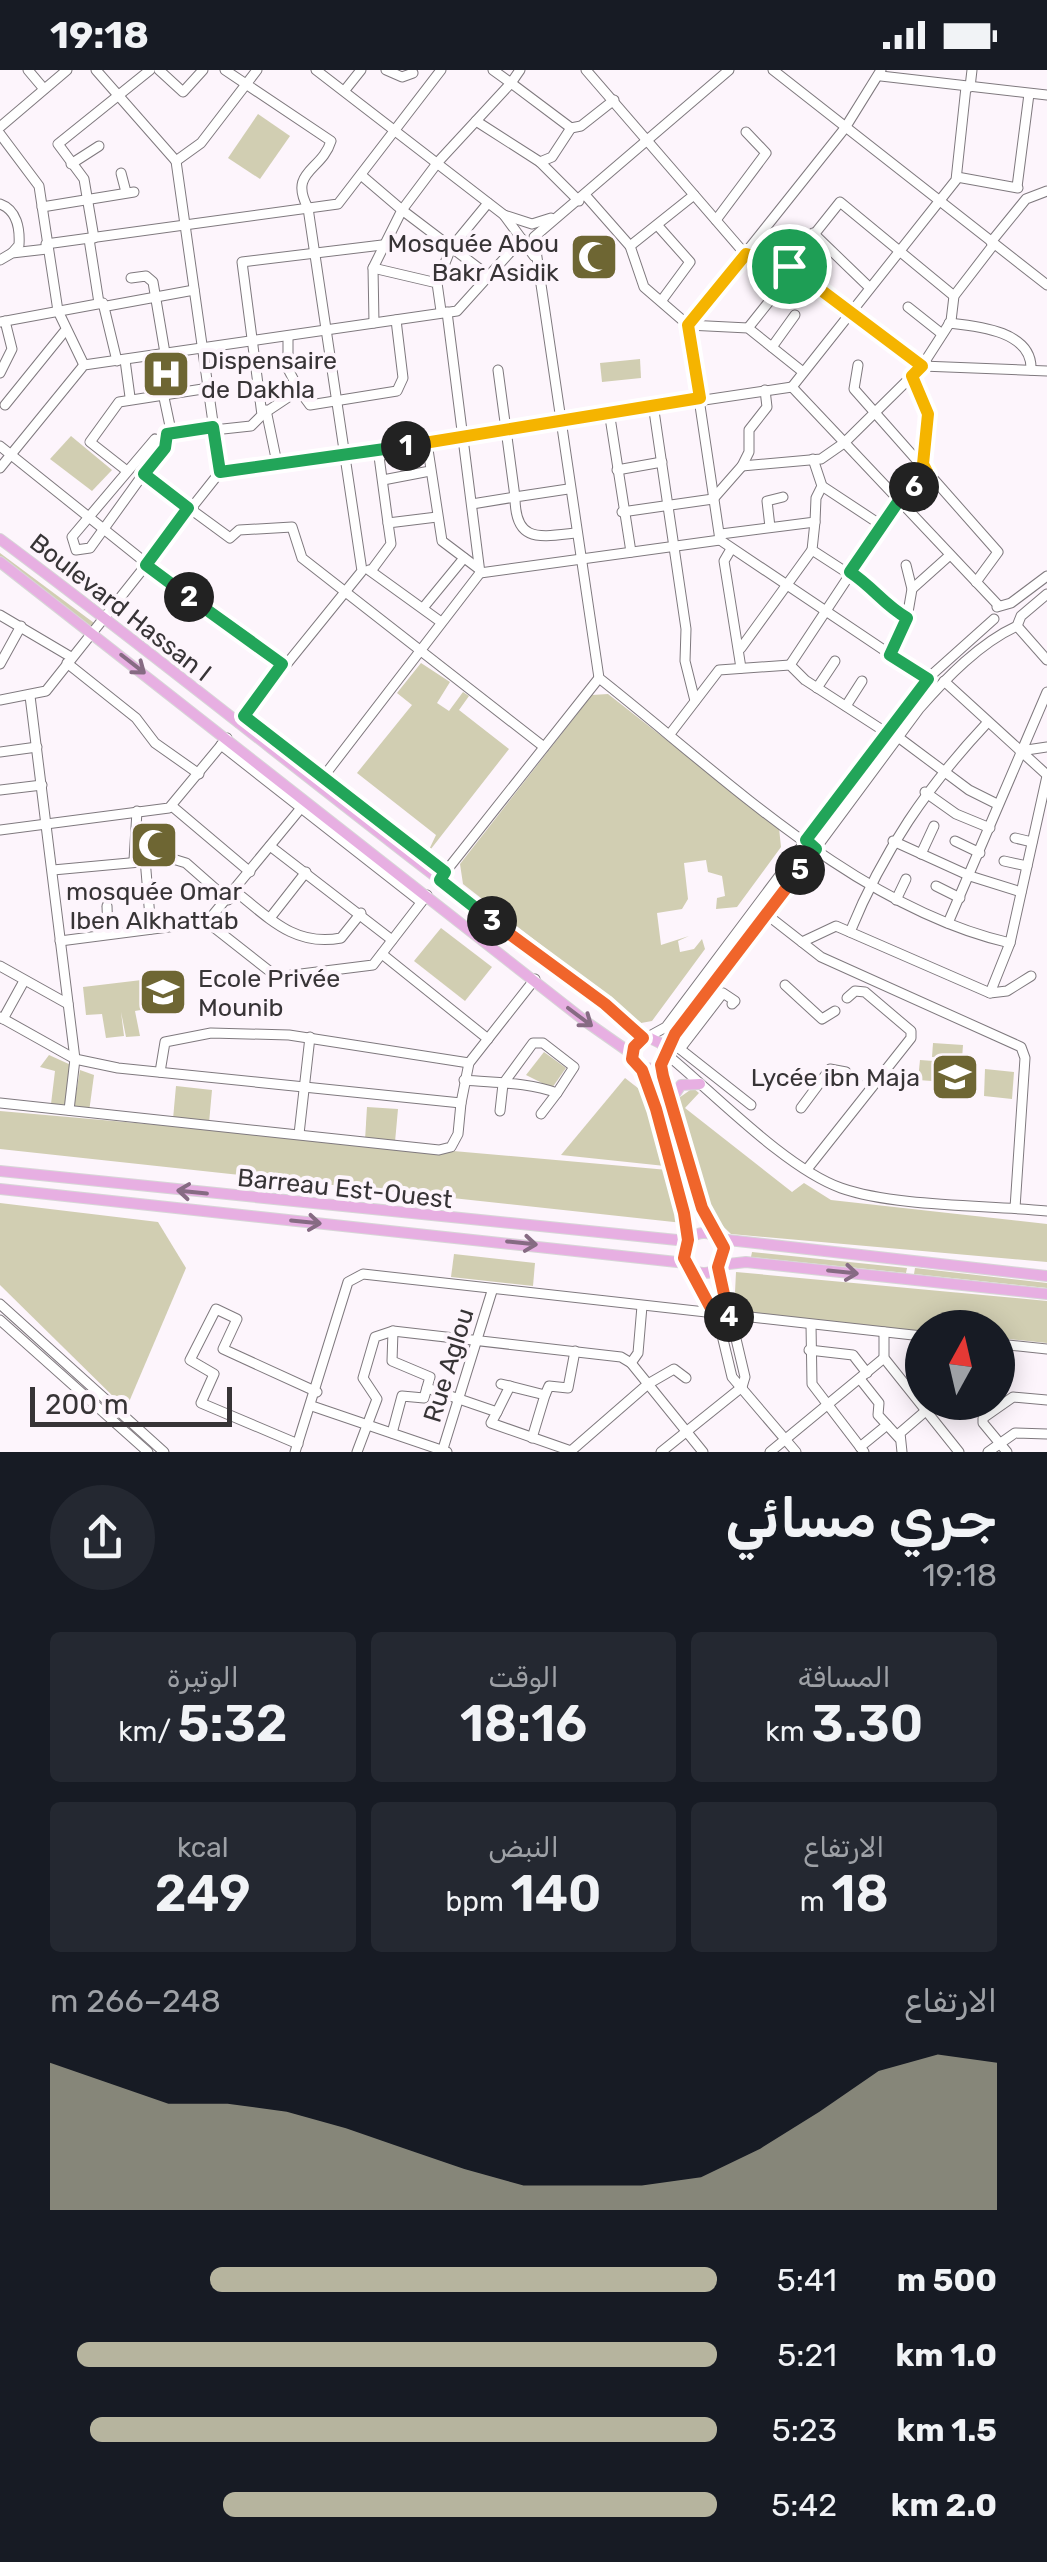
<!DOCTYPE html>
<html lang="ar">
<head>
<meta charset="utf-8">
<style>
  :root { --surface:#171b24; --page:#242831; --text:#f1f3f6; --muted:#9ea1a6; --accent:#b6b49e }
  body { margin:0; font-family:Rubik,"Noto Sans Arabic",sans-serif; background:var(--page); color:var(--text); direction:rtl; height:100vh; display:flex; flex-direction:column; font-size:38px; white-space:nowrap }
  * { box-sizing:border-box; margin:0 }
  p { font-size:32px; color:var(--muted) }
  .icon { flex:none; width:55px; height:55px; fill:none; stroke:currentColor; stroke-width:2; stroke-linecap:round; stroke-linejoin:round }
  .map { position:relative; height:1382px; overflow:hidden; direction:ltr }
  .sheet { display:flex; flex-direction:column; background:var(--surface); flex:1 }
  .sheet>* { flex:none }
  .needle { width:65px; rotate:8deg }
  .tools { position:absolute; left:905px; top:1240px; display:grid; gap:20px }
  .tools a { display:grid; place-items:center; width:110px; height:110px; border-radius:50%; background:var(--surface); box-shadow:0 5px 25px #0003; font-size:50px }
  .scale { position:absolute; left:30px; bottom:25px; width:202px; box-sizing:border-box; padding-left:10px; border:5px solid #373436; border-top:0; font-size:28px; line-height:35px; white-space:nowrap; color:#373436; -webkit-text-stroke:8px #fdf5fc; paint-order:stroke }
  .pin { position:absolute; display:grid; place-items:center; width:85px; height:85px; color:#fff; margin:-42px; border:5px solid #fff; border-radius:50%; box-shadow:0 2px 10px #0007 }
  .km { position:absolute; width:50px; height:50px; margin:-25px; border-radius:50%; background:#222; color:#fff; font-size:28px; line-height:50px; text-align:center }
  .round { display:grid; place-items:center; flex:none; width:105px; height:105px; border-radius:52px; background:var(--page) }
  .headline { display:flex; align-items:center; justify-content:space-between; height:170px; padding:0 50px }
  h1 { font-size:55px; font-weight:600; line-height:75px }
  .figures { display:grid; grid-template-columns:repeat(3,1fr); gap:15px; height:170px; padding:10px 50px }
  .figures div { display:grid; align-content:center; border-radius:10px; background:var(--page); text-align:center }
  .figures b { font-size:50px; font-weight:600 }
  .figures small { font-size:28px; font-weight:400 }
  .figures p { font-size:28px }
  .chart { height:280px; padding:20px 50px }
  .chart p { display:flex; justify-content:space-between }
  .chart svg { width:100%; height:180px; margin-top:10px; fill:var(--accent); opacity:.7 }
  ul { padding:0 50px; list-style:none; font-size:32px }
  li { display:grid; grid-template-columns:160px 120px 1fr; align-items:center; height:75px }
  li i { height:25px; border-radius:12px; background:var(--accent) }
  .status { display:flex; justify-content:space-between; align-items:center; height:70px; padding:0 50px; background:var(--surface); direction:ltr }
  .status svg { height:28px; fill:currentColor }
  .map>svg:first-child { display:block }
</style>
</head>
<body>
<div class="status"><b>19:18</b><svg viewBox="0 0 49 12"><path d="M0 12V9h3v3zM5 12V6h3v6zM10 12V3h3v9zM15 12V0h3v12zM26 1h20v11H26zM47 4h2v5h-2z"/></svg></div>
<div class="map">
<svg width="1047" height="1382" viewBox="0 0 1047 1382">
  <rect width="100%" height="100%" fill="#fdf5fc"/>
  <g fill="#d1ceb2">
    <path d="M258,44L290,66L260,109L228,88Z"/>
    <path d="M640,289L641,308L602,312L600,293Z"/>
    <path d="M71,366L112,400L92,421L50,389Z"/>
    <path d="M0,483L94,553L90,559L0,490Z"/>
    <path d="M421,593L450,612L437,633L449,641L463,622L469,626L459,640L509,679L427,784L436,765L357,703L412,635L397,623Z"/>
    <path d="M608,624L779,758L781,777L737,837L716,839L717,828L725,826L722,806L708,802L706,790L684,793L688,829L682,839L657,843L661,875L689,866L678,871L680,882L694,879L702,869L705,879L652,951L641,953L463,814L460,794L592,625Z"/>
    <path d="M441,858L492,897L465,931L414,891Z"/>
    <path d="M150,909L152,938L135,941L140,966L126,967L121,942L124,966L106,968L102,944L86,945L83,917Z"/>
    <path d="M933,973L963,975L962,989L932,987Z"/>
    <path d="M544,982L566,998L552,1018L526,1005Z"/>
    <path d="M49,985L71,995L66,1035L51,1034L55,1001L40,997Z"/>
    <path d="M920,990L961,993L960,1013L918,1010Z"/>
    <path d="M985,999L1014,1002L1012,1029L984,1026Z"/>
    <path d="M80,1000L94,1005L89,1042L73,1041Z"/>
    <path d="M625,1008L643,1022L665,1096L561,1085Z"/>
    <path d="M176,1016L212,1020L209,1053L173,1049Z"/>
    <path d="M693,1018L699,1023L685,1038L792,1122L804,1113L831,1130L1047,1154V1192L731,1164C694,1131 687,1077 676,1030Z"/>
    <path d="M367,1037L398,1039L395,1072L365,1070Z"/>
    <path d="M0,1041L668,1100L683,1153L0,1079Z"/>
    <path d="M0,1133L158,1152L186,1198L126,1339L0,1215Z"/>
    <path d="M752,1182L907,1198L906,1203L751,1187Z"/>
    <path d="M454,1184L535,1193L533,1216L451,1207Z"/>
    <path d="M915,1198L1047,1213V1218L914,1204Z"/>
    <path d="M736,1202L1047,1231V1273L998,1268V1258H922V1261L734,1243Z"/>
  </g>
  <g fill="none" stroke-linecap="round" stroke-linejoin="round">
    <path stroke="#d5ced4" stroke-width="9" stroke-dasharray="9 4.5" stroke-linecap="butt" d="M846,1002L860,1014"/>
    <g stroke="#7f797e" stroke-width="11">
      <g id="minor">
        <path d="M28,0L44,19"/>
        <path d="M96,0L176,91"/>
        <path d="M159,0L183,22L203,0"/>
        <path d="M225,0L331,71C322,101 288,101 308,138L362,501L239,653"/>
        <path d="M316,0L504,145L534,186"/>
        <path d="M386,0L402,7L413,3"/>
        <path d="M493,0L511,13L520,0"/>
        <path d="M586,0L746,185L795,199L922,296L1047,301"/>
        <path d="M729,0L534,167L599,608C721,704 856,838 1010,873"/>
        <path d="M773,0L1047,215"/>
        <path d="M881,0L845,58L688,255L720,470L927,609"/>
        <path d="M881,6L1047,25"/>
        <path d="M970,17L972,0"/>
        <path d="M345,20L361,0"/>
        <path d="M476,51L540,92L552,87L571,58"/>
        <path d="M0,57L67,0"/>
        <path d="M0,64L39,116L58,241L84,295"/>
        <path d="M176,91L220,402"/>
        <path d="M176,91L201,73L257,0"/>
        <path d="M540,92L579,131"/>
        <path d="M71,94L99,76"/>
        <path d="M121,103L126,122"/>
        <path d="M361,105L402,140L438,92L511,13L571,58L581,56L614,30"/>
        <path d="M957,107L1018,118"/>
        <path d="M1017,117L1029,24"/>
        <path d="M586,126L630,176L644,217L688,255L748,258L803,302"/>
        <path d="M0,134C17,140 20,159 19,175L12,183"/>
        <path d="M42,137L134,122"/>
        <path d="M504,145L532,154L551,148"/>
        <path d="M716,150L766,83L746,62"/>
        <path d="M658,156L690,192L662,230"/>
        <path d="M813,163L869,217"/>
        <path d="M94,168L84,109L58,74L150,0"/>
        <path d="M89,169L99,233"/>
        <path d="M991,172L1026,129L1047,121"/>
        <path d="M46,174L338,134L441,0"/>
        <path d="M630,176L694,125"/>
        <path d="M0,190L12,183L47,179"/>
        <path d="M789,196L840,132L954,226"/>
        <path d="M373,198L437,213L441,241"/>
        <path d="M131,208L146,206L153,212L165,283"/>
        <path d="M437,213L451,178L488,133"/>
        <path d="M107,236L194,220"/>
        <path d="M908,237L942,264"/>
        <path d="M0,252L103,233L117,291"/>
        <path d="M374,253L373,198L402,140L489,206"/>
        <path d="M949,253C977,256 1033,261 1031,300"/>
        <path d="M748,258L795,199"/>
        <path d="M772,277L795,245"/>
        <path d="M125,290L130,327"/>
        <path d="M858,295L854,319L998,482L976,512"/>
        <path d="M0,303L12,279L5,251"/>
        <path d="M913,305L928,344L923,395"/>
        <path d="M792,317L956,110L966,17"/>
        <path d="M792,317L998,535"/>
        <path d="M299,320L310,335L397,321L403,308L396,250"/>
        <path d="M163,323L170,356L165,368"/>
        <path d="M653,334L686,559L685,591L695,631"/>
        <path d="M5,335L64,262"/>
        <path d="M266,340L277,393"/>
        <path d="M269,340L299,320L288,299V266"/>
        <path d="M609,341L631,482"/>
        <path d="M167,365L251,356L262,345L242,192L382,175"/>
        <path d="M155,369L165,374L90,478L76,480L72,467Z"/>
        <path d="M427,373L442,471L479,499"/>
        <path d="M0,376L236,565L282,594"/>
        <path d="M378,379L388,453"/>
        <path d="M813,389L822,416L884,457"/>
        <path d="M742,396L821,389L844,373L922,296L951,251L954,226L994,174"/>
        <path d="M0,398L84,295L457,241L522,169"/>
        <path d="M617,400L662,392"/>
        <path d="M127,401L90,372L119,332L209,318"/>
        <path d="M220,402L792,317"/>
        <path d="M144,405L230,468L239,460L292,457L302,488L544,677"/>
        <path d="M383,410L430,401"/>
        <path d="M568,419L515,427C515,473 539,467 576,463"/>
        <path d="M472,434L515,427L498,300"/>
        <path d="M622,442L713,429L742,396L749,382V360L767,337L765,320"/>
        <path d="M815,452L812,480L849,504"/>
        <path d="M770,457L767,431L783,427"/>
        <path d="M721,464L815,452L816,428L822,416"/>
        <path d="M731,479L724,491L741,598"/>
        <path d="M906,495L912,519L907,548"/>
        <path d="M369,500L441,552"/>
        <path d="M371,501L391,474L388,453L437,447"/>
        <path d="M480,503L720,470"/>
        <path d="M850,503C873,517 884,535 907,548L890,585"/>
        <path d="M912,519L950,485"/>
        <path d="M997,537L1011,533L1047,506"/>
        <path d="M423,538L464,488"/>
        <path d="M0,545L71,587"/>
        <path d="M1017,556L1047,590"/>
        <path d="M741,578L812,480"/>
        <path d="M67,593L136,648L155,673L199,704"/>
        <path d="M0,594L21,556"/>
        <path d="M790,595L898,432L928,404"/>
        <path d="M944,611L1047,705"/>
        <path d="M817,618L835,591"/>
        <path d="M30,626L75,989L69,1040"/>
        <path d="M0,630L46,621L220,402"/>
        <path d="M846,636L862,611"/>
        <path d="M244,645L445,803"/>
        <path d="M670,664L719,600L790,595L805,610L887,663"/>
        <path d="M898,667L969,720L995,733"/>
        <path d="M221,675L421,832"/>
        <path d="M1020,681L1047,677"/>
        <path d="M0,682L37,677"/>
        <path d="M324,706L480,503L447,242"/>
        <path d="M0,720L42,715"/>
        <path d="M925,722L956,744L990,758"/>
        <path d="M173,737L250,802"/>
        <path d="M0,760L169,738L227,668"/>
        <path d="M1015,768L1032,772"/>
        <path d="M893,771L970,806L1021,822"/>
        <path d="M955,771L980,783"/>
        <path d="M270,776L392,870"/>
        <path d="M921,784L934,756"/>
        <path d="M145,789L151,859"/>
        <path d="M134,790L137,741"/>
        <path d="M1004,791L1027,796"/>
        <path d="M53,800L173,789L186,793L228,830"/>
        <path d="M439,810L599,608"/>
        <path d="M936,816L960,828"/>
        <path d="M235,821C269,848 295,877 341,868L361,843"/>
        <path d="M896,830L906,809"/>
        <path d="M107,836L108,864"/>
        <path d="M766,844L821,887L1021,977L1025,988L1015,1138"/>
        <path d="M270,848L306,802"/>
        <path d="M207,852L277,907L373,895L427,825"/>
        <path d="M948,853L1047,622"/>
        <path d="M850,862C883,781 927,717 987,653"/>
        <path d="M60,871L207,852L301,738"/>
        <path d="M802,872L836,856L990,923L1007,921L1031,906"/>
        <path d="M382,884L488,969"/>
        <path d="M0,896L68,934"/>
        <path d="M785,915L822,949L835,941"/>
        <path d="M990,923L1010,873L1047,706"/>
        <path d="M0,947L75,989L118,998L461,1033L469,993L535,909"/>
        <path d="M3,949L24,911"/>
        <path d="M646,968L666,957L927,609L994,549"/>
        <path d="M680,979L751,1035"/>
        <path d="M680,979L723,923L735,931L732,934"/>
        <path d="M665,982L919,639C947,607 980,573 1017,556L1021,546L1047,524"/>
        <path d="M665,983C713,1022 785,1098 841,1118C895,1137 988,1135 1047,1141"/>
        <path d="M160,1002L165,972L211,963L289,965L469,993"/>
        <path d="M464,1010C494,1013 528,1012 557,1023L574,997L543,973H533L503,1014L500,1041"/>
        <path d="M0,1033L439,1080L451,1077L458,1064L461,1033"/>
        <path d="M801,1038L830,999L846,1002"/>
        <path d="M541,1044L557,1023"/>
        <path d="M299,1064L310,967"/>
        <path d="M808,1098L911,968V961L865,922L855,921L847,928"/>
        <path d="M719,1197L745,1307L742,1317"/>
        <path d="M691,1199L721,1261L732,1307L796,1382"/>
        <path d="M0,1234L164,1382"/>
        <path d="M0,1250L148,1382"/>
        <path d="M811,1255L812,1314L864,1382"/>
        <path d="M884,1262V1288L959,1382"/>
        <path d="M998,1274L1047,1279"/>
        <path d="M809,1280L853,1285L867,1303"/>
        <path d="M631,1293L638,1283L642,1236"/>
        <path d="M860,1309L879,1333L878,1345L899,1368"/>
        <path d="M501,1314L545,1325L532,1368"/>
        <path d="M427,1318L497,1342L491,1353L571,1381L648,1314L674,1299L686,1308"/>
        <path d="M545,1325L549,1316L568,1318L575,1281"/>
        <path d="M312,1336L447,1382"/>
        <path d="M497,1342L510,1316"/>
        <path d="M392,1363L402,1326L424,1328L430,1307L392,1291L393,1261"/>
        <path d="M298,1374L201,1333L214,1304L190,1290L216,1239L237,1249L223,1279L317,1322"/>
        <path d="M860,1377L887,1355"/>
        <path d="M295,1382L348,1212L363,1204L922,1266"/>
        <path d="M357,1382L377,1329L363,1308L375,1267L393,1261L621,1287L631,1293L703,1382"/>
        <path d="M442,1382L492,1221"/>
        <path d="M661,1382L742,1317"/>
        <path d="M770,1382L884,1288"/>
        <path d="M902,1382L900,1363L936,1332"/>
        <path d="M988,1382L1015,1363L1047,1364"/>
        <path d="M1007,1382L983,1353V1348L1013,1327L1047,1330"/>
      </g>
    </g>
    <g stroke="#d7d6d7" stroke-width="12">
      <g id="major">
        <path d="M0,469C133,568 261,671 391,772C475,838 562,900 643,968"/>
        <path d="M0,492L585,951L632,984L640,998L657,999L665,983L662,974L650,968L637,973L632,984"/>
        <path d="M661,995L702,1137L716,1167"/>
        <path d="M642,1000L657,1039L688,1170"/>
        <path d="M671,1030L681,1015L700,1014"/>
        <path d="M0,1101L687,1171"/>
        <path d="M0,1119L686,1193"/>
        <circle cx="704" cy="1183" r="20"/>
        <path d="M719,1169L1047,1206"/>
        <path d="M720,1195L746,1192L1047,1224"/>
      </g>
    </g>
    <use href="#minor" stroke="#fff" stroke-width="9"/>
    <use href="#major" stroke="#e7afe2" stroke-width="10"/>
  </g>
  <defs><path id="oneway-shaft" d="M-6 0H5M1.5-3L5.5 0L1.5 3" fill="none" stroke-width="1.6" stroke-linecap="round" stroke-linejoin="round" transform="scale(2.5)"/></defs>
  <g stroke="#866b83">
    <use href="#oneway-shaft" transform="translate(133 594) rotate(38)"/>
    <use href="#oneway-shaft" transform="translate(580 947) rotate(37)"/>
    <use href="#oneway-shaft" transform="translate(192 1122) rotate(-174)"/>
    <use href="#oneway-shaft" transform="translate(306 1152) rotate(6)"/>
    <use href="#oneway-shaft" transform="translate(522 1173) rotate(6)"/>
    <use href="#oneway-shaft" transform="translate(843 1202) rotate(6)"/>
  </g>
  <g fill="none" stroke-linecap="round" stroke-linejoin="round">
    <g stroke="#fff" stroke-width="20">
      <path id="split-1" d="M406,376L700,328L688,255L746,184L789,196"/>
    </g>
    <g stroke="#fff" stroke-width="20">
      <path id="split-2" d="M189,527L146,495L188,438L144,404L165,378L167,364L213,357L220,402L406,376"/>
    </g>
    <g stroke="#fff" stroke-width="20">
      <path id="split-3" d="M189,527L282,594L244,646L445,802L440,810L492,851"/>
    </g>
    <g stroke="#fff" stroke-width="20">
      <path id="split-4" d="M492,851L605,934L643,968L634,977L632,989L642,1000L656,1039L684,1143L688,1170L684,1188L715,1246L729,1247"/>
    </g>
    <g stroke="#fff" stroke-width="20">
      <path id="split-5" d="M729,1247L718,1197L724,1178L702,1138L663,1006L661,995L675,964L800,800"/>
    </g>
    <g stroke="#fff" stroke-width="20">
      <path id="split-6" d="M800,800L816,779L806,770L928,609L890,585L907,548C884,535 873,517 850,502L898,432L914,417"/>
    </g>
    <g stroke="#fff" stroke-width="20">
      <path id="split-7" d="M789,196L922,296L912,306L928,344L923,394L928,404L914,417"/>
    </g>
    <use href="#split-1" stroke="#f5b400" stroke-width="12"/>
    <use href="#split-2" stroke="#22a559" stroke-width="12"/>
    <use href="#split-3" stroke="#22a559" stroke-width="12"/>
    <use href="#split-4" stroke="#f0652b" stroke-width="12"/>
    <use href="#split-5" stroke="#f0652b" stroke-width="12"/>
    <use href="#split-6" stroke="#22a559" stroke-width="12"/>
    <use href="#split-7" stroke="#f5b400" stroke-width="12"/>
  </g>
  <defs>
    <g id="mosque-square" transform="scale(2.5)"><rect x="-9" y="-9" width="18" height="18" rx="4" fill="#6e6633" stroke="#fdf5fc"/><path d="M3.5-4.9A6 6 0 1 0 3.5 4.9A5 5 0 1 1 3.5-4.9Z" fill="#fff"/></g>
    <g id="hospital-square" transform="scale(2.5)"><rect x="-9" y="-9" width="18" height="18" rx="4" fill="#6e6633" stroke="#fdf5fc"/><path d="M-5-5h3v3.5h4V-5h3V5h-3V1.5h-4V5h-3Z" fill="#fff"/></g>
    <g id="school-square" transform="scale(2.5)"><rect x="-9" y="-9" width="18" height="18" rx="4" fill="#6e6633" stroke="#fdf5fc"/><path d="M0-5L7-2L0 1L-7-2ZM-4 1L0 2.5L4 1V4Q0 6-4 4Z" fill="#fff"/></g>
    <g id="university-square" transform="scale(2.5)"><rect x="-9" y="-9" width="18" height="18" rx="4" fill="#6e6633" stroke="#fdf5fc"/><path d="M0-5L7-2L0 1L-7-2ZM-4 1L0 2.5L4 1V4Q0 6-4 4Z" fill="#fff"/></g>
  </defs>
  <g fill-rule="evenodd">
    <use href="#mosque-square" x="594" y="187"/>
    <use href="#hospital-square" x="166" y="304"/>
    <use href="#mosque-square" x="154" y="775"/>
    <use href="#school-square" x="163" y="922"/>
    <use href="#university-square" x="955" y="1007"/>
  </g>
  <g text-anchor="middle" stroke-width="8" stroke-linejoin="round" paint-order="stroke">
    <g font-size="25" fill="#373436" stroke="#fdf5fc" text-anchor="end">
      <text x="559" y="182">Mosquée Abou<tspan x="559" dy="29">Bakr Asidik</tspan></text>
      <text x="201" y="299" text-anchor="start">Dispensaire<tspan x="201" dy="29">de Dakhla</tspan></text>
      <text x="154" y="830" text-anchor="middle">mosquée Omar<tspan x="154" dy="29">Iben Alkhattab</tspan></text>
      <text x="198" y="917" text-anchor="start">Ecole Privée<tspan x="198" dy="29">Mounib</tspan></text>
      <text x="920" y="1016">Lycée ibn Maja</text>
    </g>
    <g font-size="25" fill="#373436" stroke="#fdf5fc">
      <text transform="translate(121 537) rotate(38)" y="9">Boulevard Hassan I</text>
      <text transform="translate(345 1118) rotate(6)" y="9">Barreau Est-Ouest</text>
      <text transform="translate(448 1295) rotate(-73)" y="9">Rue Aglou</text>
    </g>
  </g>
</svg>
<div class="tools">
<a><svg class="needle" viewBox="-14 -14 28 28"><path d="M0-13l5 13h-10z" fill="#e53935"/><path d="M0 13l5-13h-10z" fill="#9ea1a6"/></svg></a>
</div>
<div class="scale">200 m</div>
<div class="pin" style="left:789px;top:196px;background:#1e9e55"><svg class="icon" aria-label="arrive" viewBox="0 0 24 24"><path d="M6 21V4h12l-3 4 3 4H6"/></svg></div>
<b class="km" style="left:406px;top:376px">1</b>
<b class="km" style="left:189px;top:527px">2</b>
<b class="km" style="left:492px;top:851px">3</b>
<b class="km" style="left:729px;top:1247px">4</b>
<b class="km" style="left:800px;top:800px">5</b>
<b class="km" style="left:914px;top:417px">6</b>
</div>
<section class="sheet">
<div class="headline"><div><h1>جري مسائي</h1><p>19:18</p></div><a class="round"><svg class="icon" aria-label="share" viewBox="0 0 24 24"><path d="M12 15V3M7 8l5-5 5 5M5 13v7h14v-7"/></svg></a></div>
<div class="figures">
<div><p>المسافة</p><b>3.30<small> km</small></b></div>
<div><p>الوقت</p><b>18:16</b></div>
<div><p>الوتيرة</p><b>5:32<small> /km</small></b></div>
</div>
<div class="figures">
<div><p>الارتفاع</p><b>18<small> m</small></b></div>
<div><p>النبض</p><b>140<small> bpm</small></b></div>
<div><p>kcal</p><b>249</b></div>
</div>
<div class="chart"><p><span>الارتفاع</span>248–266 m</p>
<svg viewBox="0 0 160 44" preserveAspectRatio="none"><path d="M0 44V8L10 13L20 18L30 18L40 20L50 24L60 29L70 34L80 38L90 38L100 38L110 36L120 29L130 20L140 10L150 6L160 8V44z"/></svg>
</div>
<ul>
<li><b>500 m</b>5:41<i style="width:76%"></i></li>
<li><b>1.0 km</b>5:21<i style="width:96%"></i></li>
<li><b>1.5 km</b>5:23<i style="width:94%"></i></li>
<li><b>2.0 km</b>5:42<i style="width:74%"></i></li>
</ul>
</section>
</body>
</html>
